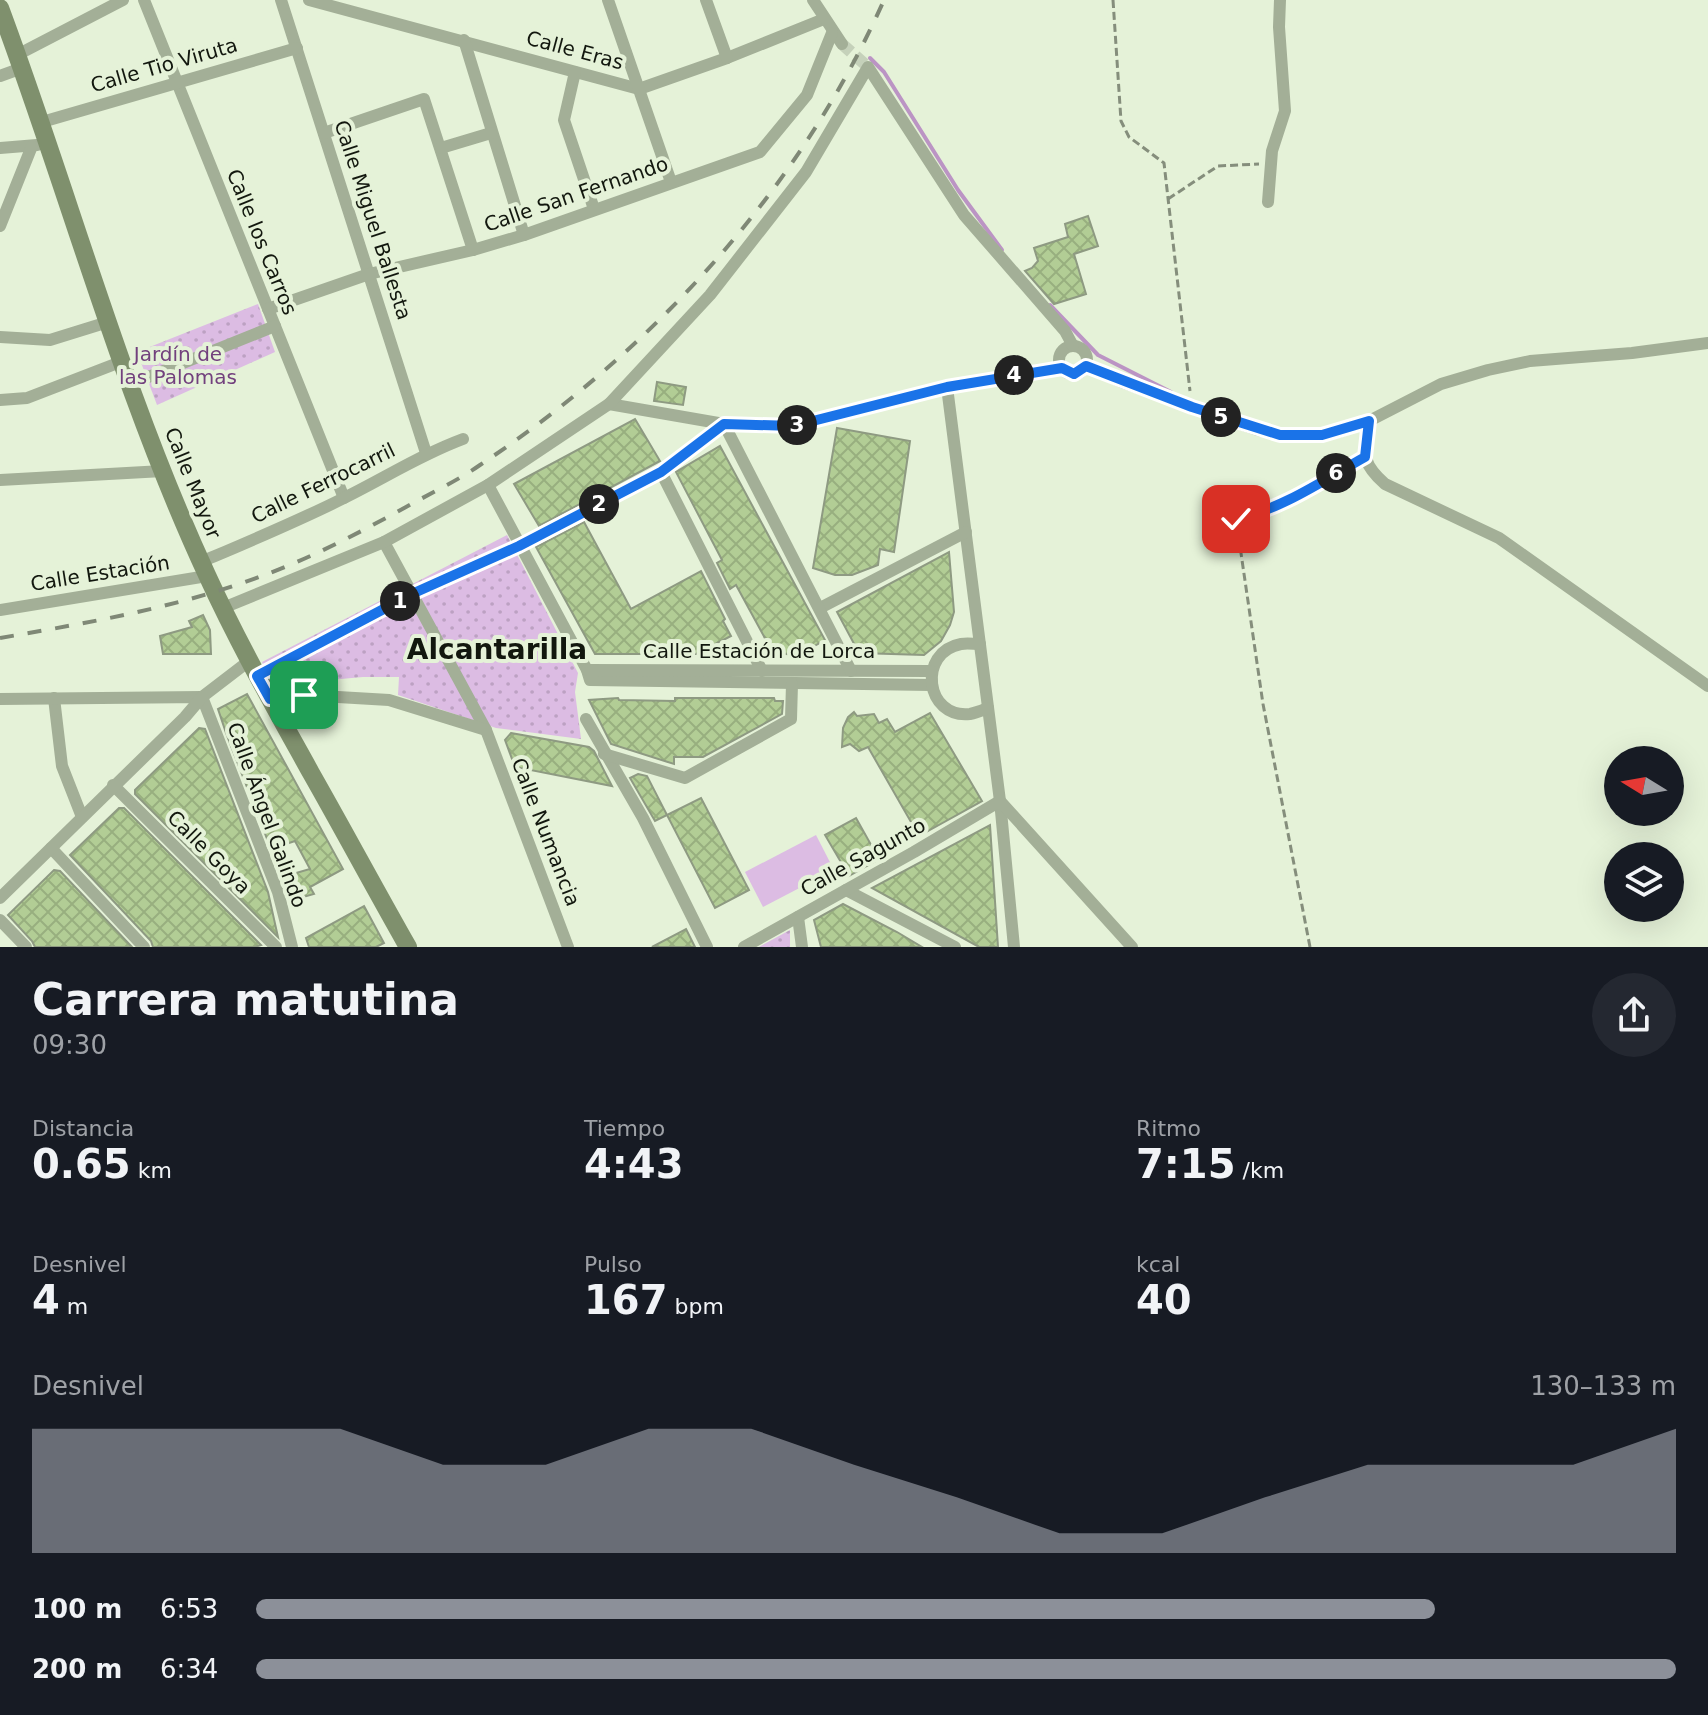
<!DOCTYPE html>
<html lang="es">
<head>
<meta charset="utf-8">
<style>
  :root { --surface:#171b24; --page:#242831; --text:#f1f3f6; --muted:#9ea1a6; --accent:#8c9099 }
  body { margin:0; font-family:"DejaVu Sans",sans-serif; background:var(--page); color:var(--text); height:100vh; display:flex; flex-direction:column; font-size:30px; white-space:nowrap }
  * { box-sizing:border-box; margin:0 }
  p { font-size:26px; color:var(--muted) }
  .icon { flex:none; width:44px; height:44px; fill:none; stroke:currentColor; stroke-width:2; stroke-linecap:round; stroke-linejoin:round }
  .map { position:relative; height:947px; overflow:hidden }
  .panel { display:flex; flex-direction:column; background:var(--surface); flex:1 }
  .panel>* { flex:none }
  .needle { width:52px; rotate:281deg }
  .tools { position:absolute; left:1604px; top:746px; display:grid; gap:16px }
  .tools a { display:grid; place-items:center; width:80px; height:80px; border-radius:50%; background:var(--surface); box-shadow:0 8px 32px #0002; font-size:40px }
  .pin { position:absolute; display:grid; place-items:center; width:68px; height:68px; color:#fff; margin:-34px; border-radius:16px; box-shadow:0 4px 12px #0006 }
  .km { position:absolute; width:40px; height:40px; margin:-20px; border-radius:50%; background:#222; color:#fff; font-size:22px; line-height:40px; text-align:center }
  .round { display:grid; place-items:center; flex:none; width:84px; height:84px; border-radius:42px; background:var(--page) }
  .summary { display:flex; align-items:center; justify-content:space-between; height:136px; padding:0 32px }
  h1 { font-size:44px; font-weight:600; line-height:60px }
  .metrics { display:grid; grid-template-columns:repeat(3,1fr); gap:12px; height:136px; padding:8px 32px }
  .metrics div { display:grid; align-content:center }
  .metrics b { font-size:40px; font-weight:600 }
  .metrics small { font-size:22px; font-weight:400 }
  .metrics p { font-size:22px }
  .chart { height:224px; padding:16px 32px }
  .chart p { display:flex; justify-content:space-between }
  .chart svg { width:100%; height:144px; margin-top:8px; fill:var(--accent); opacity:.7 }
  ul { padding:0 32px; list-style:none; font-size:26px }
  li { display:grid; grid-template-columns:128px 96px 1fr; align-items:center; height:60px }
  li i { height:20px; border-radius:10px; background:var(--accent) }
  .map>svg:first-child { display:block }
</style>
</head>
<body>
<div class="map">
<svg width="1708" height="947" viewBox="0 0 1708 947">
  <defs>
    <pattern id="park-dots" width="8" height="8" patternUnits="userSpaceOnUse" patternTransform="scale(2)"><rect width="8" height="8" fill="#dcbce3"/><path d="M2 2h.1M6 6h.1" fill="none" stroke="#bca1c2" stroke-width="1.8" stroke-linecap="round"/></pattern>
    <pattern id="building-cross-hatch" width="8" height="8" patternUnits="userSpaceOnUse" patternTransform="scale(2)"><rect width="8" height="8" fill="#b2cd95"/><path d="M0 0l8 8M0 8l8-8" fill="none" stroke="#98af7f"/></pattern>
  </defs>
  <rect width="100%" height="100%" fill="#e5f2d8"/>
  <g fill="url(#park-dots)">
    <path d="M258,304L275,352L157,405L137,352Z"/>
    <path d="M507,535L578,673L575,692L581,739L496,728L398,695L399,677H363L274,685L262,662Z"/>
    <path d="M790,930V947H759Z"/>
  </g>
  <path fill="#dcbce3" d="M816,835L834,870L763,907L745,872Z"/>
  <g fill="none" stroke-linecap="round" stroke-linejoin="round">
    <g stroke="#bb94c4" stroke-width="4">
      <path d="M870,58L884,72L958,190L1002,250"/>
      <path d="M1050,305L1098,355L1171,392"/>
    </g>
  </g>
  <g fill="url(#building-cross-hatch)" stroke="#8e9a82" stroke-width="2">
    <path d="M1088,216L1098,246L1074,254L1086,294L1054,304L1025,271L1032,268L1038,261L1034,248L1068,237L1065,224Z"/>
    <path d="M657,382L686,387L683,405L654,401Z"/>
    <path d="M635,419L660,461L539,526L514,484Z"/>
    <path d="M837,428L910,441L894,552L880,549L878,565L852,575H835L813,568Z"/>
    <path d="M720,446L825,640L798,655L773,653L736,585L730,589L717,563L722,560L676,472Z"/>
    <path d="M584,522L631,609L701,571L725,619L723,621L731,636L696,654H595L536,547Z"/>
    <path d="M949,552L954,612L950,625L941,641L924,655L859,653L837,612Z"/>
    <path d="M203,615L210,630L211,654H163L160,636L192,627L189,621Z"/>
    <path d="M247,694L343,869L310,887L314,894L296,899L286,876L310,869L295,841L271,849L226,733L218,709Z"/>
    <path d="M618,698L619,700L675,701V698H774L775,701H783L782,714L703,757H674V764L611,744L589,700Z"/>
    <path d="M854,712L857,716L874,714L879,723L887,719L895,732L930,713L982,801L919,836L868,747L859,751L850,744L842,747L843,728L848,717Z"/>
    <path d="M199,728L205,729L268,892L278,937L135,794V790Z"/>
    <path d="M511,733L589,747L594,751L612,786L515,767L505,740Z"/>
    <path d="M638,774L647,776L667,815L655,821L630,778Z"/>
    <path d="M701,798L749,890L715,908L667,815Z"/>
    <path d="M119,808H124L261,945L255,947H153L151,941L70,855Z"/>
    <path d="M856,818L879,859L849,876L825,835Z"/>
    <path d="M990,825L998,947H979L872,888Z"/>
    <path d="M54,870L60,871L132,947H35L32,941L8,915Z"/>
    <path d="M843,904L897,932L922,947H821L814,920Z"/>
    <path d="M364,906L384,943L376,947H309L306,938Z"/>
    <path d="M686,929L695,947H652Z"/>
  </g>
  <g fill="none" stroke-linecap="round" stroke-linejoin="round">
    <path stroke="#c5d1ba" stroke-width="12" stroke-dasharray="12 6" stroke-linecap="butt" d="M842,44L868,67"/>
    <g stroke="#858e7c" stroke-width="3" stroke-dasharray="8 4" stroke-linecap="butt">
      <path d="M1113,0L1121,121L1129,137L1164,163L1190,391"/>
      <path d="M1168,199L1218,166L1259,164"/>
      <path d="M1310,947L1263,704L1236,519C1278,510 1317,483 1355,463"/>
    </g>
    <g stroke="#a3af97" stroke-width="12">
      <path d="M144,0L344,498"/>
      <path d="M281,0L426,453"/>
      <path d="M309,0L639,89L727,58L824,19"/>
      <path d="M608,0L671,182"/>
      <path d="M706,0L727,58"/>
      <path d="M813,0L842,44"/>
      <path d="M464,40L524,235"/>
      <path d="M17,55L123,0"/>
      <path d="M575,72L564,120L594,209"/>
      <path d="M0,76L22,68"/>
      <path d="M42,122L297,48"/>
      <path d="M324,133L424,99L473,250"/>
      <path d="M0,148L37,145"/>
      <path d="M441,148L491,133"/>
      <path d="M1268,202L1272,151L1285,111L1279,27L1280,0"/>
      <path d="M0,226L32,146"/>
      <path d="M268,309L369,274L473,250L524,235L760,152L807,95L832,33"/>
      <path d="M0,337L50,340L108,322"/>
      <circle cx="1073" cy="360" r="14"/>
      <path d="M1086,366L1122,382L1258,430L1300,437L1338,432L1369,421L1441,384L1488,370L1530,361L1632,353L1708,343"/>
      <path d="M131,384L275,326"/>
      <path d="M947,387L1000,801L1014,947"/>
      <path d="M0,400L27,398L123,361"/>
      <path d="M609,404L724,424L793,426L947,387L1062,368"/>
      <path d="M1369,421C1365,453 1359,461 1385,484L1499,538L1708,686"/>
      <path d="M661,472L762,671"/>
      <path d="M0,480L163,471"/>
      <path d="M488,485L587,670L590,680L931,685"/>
      <path d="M384,542L486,730L568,947"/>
      <path d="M201,562C248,542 296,522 342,499C383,479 420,455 463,439"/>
      <path d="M223,608L384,542L488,485L609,404L710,295L806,172L868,67L964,215L1065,331L1073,346"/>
      <path d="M820,608L966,532"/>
      <path d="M0,610L207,576"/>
      <path d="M980,644C974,644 967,643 961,644C917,652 925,719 970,714C976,713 983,710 988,708"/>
      <path d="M587,670L931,671"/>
      <path d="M257,676L414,593L519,546L661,472L724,424L851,671"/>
      <path d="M54,698L62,766L82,817"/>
      <path d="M0,699L202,697L278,892L292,947"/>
      <path d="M270,699L304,695L389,700L486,730"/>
      <path d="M586,719L643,818L707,947"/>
      <path d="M604,754L685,778L791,719L792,684"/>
      <path d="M113,785L276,947"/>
      <path d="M51,848L144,947"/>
      <path d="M846,890L955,947"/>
      <path d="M0,898L185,717L202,697L249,661"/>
      <path d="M798,917L802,947"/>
      <path d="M0,920L26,947"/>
      <path d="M744,947L914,852L1000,801L1132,947"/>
    </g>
    <path stroke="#7f906d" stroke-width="18" d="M0,8C70,196 122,392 207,575C238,643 275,708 311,773C344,831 375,889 408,947"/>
    <path stroke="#7f8876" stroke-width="4" stroke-dasharray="14 14" stroke-linecap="butt" d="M0,638C87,623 175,608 259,577C309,559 359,533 406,507C431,493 457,481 480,465C653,350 799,191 884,0"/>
  </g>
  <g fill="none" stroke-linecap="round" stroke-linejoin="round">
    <g stroke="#fff" stroke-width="16">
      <path id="route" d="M304,695L270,699L257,676L414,593L519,546L661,472L724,424L793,426L947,387L1062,368L1074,374L1086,366L1192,407L1280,435H1322L1369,421L1365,457C1324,480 1282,509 1236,519"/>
    </g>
    <use href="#route" stroke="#1a73e8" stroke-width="10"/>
  </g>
  <g text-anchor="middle" stroke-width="8" stroke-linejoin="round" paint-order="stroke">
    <g font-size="20" fill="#12170e" stroke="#e5f2d8">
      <text transform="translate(575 50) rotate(15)" y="7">Calle Eras</text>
      <text transform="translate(164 65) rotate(-16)" y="7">Calle Tio Viruta</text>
      <text transform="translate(576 194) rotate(-19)" y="7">Calle San Fernando</text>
      <text transform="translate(373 220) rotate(72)" y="7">Calle Miguel Ballesta</text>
      <text transform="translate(262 242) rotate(68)" y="7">Calle los Carros</text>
      <text transform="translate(193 483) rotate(68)" y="7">Calle Mayor</text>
      <text transform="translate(323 483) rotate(-26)" y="7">Calle Ferrocarril</text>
      <text transform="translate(100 573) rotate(-9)" y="7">Calle Estación</text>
      <text x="759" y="658">Calle Estación de Lorca</text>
      <text transform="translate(267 815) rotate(70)" y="7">Calle Ángel Galindo</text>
      <text transform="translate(546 832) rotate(69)" y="7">Calle Numancia</text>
      <text transform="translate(209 852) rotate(45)" y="7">Calle Goya</text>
      <text transform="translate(863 857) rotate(-29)" y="7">Calle Sagunto</text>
    </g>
    <g font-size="20" fill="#72407d" stroke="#e5f2d8">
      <text x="178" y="361">Jardín de<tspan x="178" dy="23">las Palomas</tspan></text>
    </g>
    <g font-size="28" font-weight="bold" fill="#12170e" stroke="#e5f2d8">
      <text x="497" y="659">Alcantarilla</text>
    </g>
  </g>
</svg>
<div class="tools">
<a><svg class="needle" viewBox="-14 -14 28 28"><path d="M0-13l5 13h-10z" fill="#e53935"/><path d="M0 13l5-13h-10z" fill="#9ea1a6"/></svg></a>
<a><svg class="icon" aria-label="layers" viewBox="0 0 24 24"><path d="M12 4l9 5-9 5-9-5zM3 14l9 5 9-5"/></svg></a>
</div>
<div class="pin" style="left:304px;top:695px;background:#1e9e55"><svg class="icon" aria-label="arrive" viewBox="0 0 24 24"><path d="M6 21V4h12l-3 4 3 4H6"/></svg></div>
<div class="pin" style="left:1236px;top:519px;background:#d93025"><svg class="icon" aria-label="check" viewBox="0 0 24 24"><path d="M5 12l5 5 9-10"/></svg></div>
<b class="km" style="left:400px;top:601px">1</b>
<b class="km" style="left:599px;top:504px">2</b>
<b class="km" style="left:797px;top:425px">3</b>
<b class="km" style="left:1014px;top:375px">4</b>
<b class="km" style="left:1221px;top:417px">5</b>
<b class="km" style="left:1336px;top:473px">6</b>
</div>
<section class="panel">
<div class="summary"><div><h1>Carrera matutina</h1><p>09:30</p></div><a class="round"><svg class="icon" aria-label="share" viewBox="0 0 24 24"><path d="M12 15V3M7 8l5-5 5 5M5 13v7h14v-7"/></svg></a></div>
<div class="metrics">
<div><p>Distancia</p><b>0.65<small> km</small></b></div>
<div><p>Tiempo</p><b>4:43</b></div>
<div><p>Ritmo</p><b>7:15<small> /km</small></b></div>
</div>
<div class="metrics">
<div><p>Desnivel</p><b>4<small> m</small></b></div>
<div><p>Pulso</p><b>167<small> bpm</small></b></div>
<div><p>kcal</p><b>40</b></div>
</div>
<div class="chart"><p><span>Desnivel</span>130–133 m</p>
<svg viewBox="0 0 160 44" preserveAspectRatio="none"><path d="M0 44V6L10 6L20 6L30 6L40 17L50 17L60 6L70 6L80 17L90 27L100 38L110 38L120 27L130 17L140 17L150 17L160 6V44z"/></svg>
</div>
<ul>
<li><b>100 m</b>6:53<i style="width:83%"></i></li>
<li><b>200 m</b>6:34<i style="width:100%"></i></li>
</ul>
</section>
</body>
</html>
